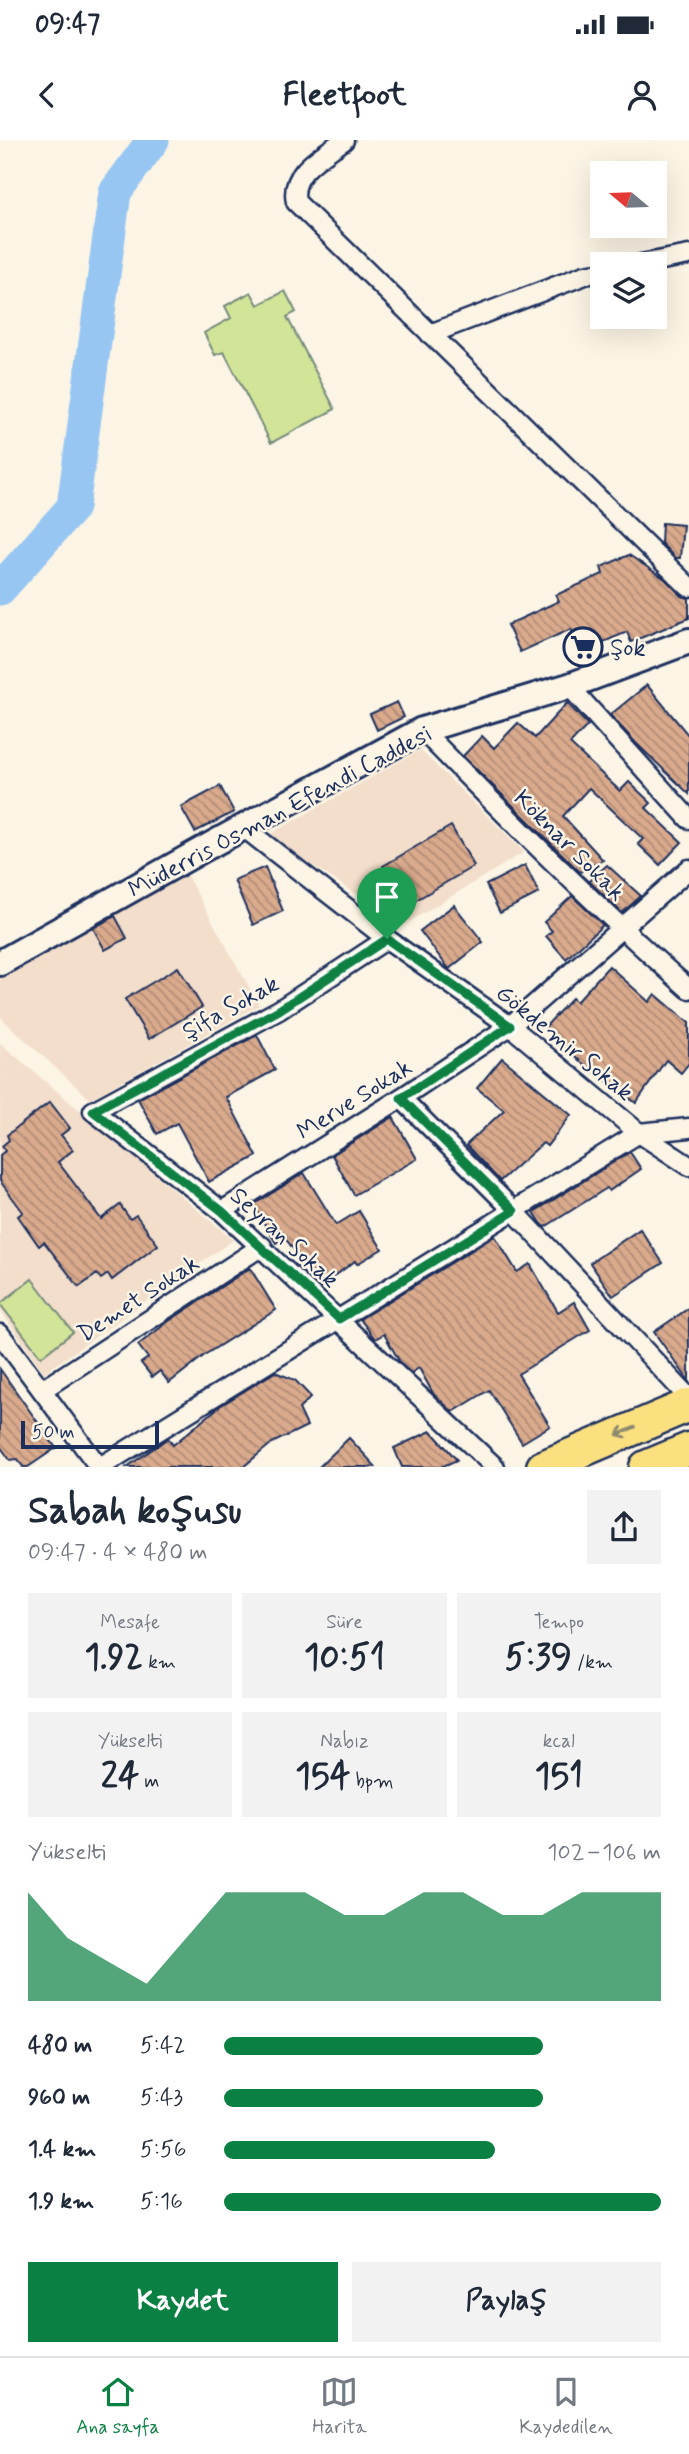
<!DOCTYPE html>
<html lang="tr">
<head>
<meta charset="utf-8">
<style>
  :root { --surface:#fff; --page:#f2f2f3; --text:#1f2937; --muted:#747a83; --line:#e0e1e3; --accent:#0b8043 }
  body { margin:0; font-family:Mynerve,sans-serif; background:var(--page); color:var(--text); height:100vh; display:flex; flex-direction:column; font-size:26px; white-space:nowrap }
  * { box-sizing:border-box; margin:0 }
  p { font-size:23px; color:var(--muted) }
  .icon { flex:none; width:38px; height:38px; fill:none; stroke:currentColor; stroke-width:2; stroke-linecap:round; stroke-linejoin:round }
  .map { position:relative; height:1327px; overflow:hidden }
  .drawer { display:flex; flex-direction:column; background:var(--surface); flex:1 }
  .drawer>* { flex:none }
  .needle { width:46px; rotate:289deg }
  .buttons { position:absolute; left:590px; top:21px; display:grid; gap:14px }
  .buttons a { display:grid; place-items:center; width:77px; height:77px; border-radius:0px; background:var(--surface); box-shadow:0 7px 28px #0002; font-size:35px }
  .scale { position:absolute; left:21px; bottom:18px; width:138px; box-sizing:border-box; padding-left:7px; border:4px solid #1b2f5e; border-top:0; font-size:19px; line-height:24px; white-space:nowrap; color:#1b2f5e; -webkit-text-stroke:5px #fcf5e5; paint-order:stroke }
  .pin { position:absolute; display:grid; place-items:center; width:60px; height:60px; color:#fff; margin:-72px -30px; border-radius:50% 50% 50% 0; rotate:-45deg; box-shadow:0 0 7px #0007 }
  .pin .icon { rotate:45deg }
  .round { display:grid; place-items:center; flex:none; width:74px; height:74px; border-radius:0px; background:var(--page) }
  .headline { display:flex; align-items:center; justify-content:space-between; height:119px; padding:0 28px }
  h1 { font-size:38px; font-weight:800; line-height:52px }
  .metrics { display:grid; grid-template-columns:repeat(3,1fr); gap:10px; height:119px; padding:7px 28px }
  .metrics div { display:grid; align-content:center; border-radius:0px; background:var(--page); text-align:center }
  .metrics b { font-size:35px; font-weight:800 }
  .metrics small { font-size:19px; font-weight:400 }
  .metrics p { font-size:19px }
  .chart { height:196px; padding:14px 28px }
  .chart p { display:flex; justify-content:space-between }
  .chart svg { width:100%; height:126px; margin-top:7px; fill:var(--accent); opacity:.7 }
  .primary-button { display:flex; gap:14px; margin-top:auto; padding:14px 28px }
  .primary-button a { flex:1; height:80px; border-radius:0px; background:var(--accent); color:#fff; font-size:28px; font-weight:800; line-height:80px; text-align:center }
  .primary-button a+a { background:var(--page); color:var(--text) }
  ul { padding:0 28px; list-style:none; font-size:23px }
  li { display:grid; grid-template-columns:112px 84px 1fr; align-items:center; height:52px }
  li i { height:18px; border-radius:9px; background:var(--accent) }
  .status { display:flex; justify-content:space-between; align-items:center; height:49px; padding:0 35px; background:var(--surface); direction:ltr }
  .status svg { height:19px; fill:currentColor }
  header { display:flex; justify-content:space-between; align-items:center; height:91px; padding:0 28px; background:var(--surface); font-size:32px; font-weight:800 }
  .menu { display:flex; justify-content:space-around; align-items:center; height:98px; border-top:2px solid var(--line); background:var(--surface); font-size:19px; color:var(--muted) }
  .menu a { display:grid; justify-items:center; gap:4px }
  .menu .current { color:var(--accent) }
  .map>svg:first-child { display:block }
</style>
</head>
<body>
<div class="status"><b>09:47</b><svg viewBox="0 0 49 12"><path d="M0 12V9h3v3zM5 12V6h3v6zM10 12V3h3v9zM15 12V0h3v12zM26 1h20v11H26zM47 4h2v5h-2z"/></svg></div>
<header><svg class="icon" aria-label="back" viewBox="0 0 24 24"><path d="M15 5l-7 7 7 7"/></svg>Fleetfoot<svg class="icon" aria-label="person" viewBox="0 0 24 24"><circle cx="12" cy="8" r="4"/><path d="M4 21q1-7 8-7t8 7"/></svg></header>
<div class="map">
<svg width="689" height="1327" viewBox="0 0 689 1327">
  <defs>
    <pattern id="building-back-hatch" width="6" height="6" patternUnits="userSpaceOnUse" patternTransform="scale(1.75)"><rect width="6" height="6" fill="#daaa8c"/><path d="M-1 5l2 2M0 0l6 6M5-1l2 2" fill="none" stroke="#b08b76"/></pattern>
  </defs>
  <rect width="100%" height="100%" fill="#fcf5e5"/>
  <filter id="ink" filterUnits="userSpaceOnUse"><feTurbulence type="fractalNoise" baseFrequency=".0143" numOctaves="2"/><feDisplacementMap in="SourceGraphic" scale="14" xChannelSelector="R" yChannelSelector="G"/><feConvolveMatrix kernelMatrix="1 2 1 2 8 2 1 2 1" color-interpolation-filters="sRGB"/></filter>
  <g filter="url(#ink)">
    <g fill="#f2deca">
      <path d="M420,610L524,712L404,785L267,696Z"/>
      <path d="M186,734L259,865L90,959L0,877V838Z"/>
      <path d="M0,903L233,1100L44,1233L0,1170Z"/>
    </g>
    <g fill="#d1e498" stroke="#768a7b" stroke-width="2">
      <path d="M285,151L296,172L287,177L335,269L271,303L224,212L215,215L204,193L231,178L225,166L251,152L258,165Z"/>
      <path d="M32,1139L73,1192L41,1217L0,1164Z"/>
    </g>
    <g fill="none" stroke-linecap="round" stroke-linejoin="round">
      <path stroke="#98c6f3" stroke-width="33" d="M0,449L73,367L115,52L153,0"/>
    </g>
    <g fill="url(#building-back-hatch)" stroke="#1b2f5e" stroke-width="2">
      <path d="M662,383L683,385L680,418H675L661,403Z"/>
      <path d="M629,415L665,439L682,456L689,458V478L631,502L627,492L580,512L571,489L520,512L507,485L559,461L556,455L603,434L601,427Z"/>
      <path d="M647,545L689,596V654L636,603L610,575Z"/>
      <path d="M397,562L404,577L377,590L370,574Z"/>
      <path d="M567,563L588,585L570,604L620,651L629,642L651,663L646,668L682,702L660,725L638,704L643,699L589,648L563,676L603,720L580,732L463,616L482,596L494,608L518,583L535,598Z"/>
      <path d="M220,646L234,672L195,692L181,667Z"/>
      <path d="M451,686L474,726L406,766L383,726Z"/>
      <path d="M525,725L539,753L500,773L486,745Z"/>
      <path d="M607,725L641,756L622,773L589,741Z"/>
      <path d="M265,727L283,771L253,785L234,740Z"/>
      <path d="M572,756L603,785L566,819L546,796L552,791L544,782Z"/>
      <path d="M454,765L483,802L449,829L420,791Z"/>
      <path d="M115,776L127,798L105,810L93,788Z"/>
      <path d="M609,826L649,862L655,854L689,883V923L681,933L666,920L636,963L581,922L545,887L572,858L576,862Z"/>
      <path d="M178,827L202,867L149,899L125,859Z"/>
      <path d="M257,895L275,930L226,957L257,1016L209,1042L177,983L157,994L138,959Z"/>
      <path d="M502,918L571,975L547,1006L543,1003L500,1041L466,1005L504,970L477,948Z"/>
      <path d="M50,962L70,988L61,995L73,1010L58,1022L101,1079L120,1065L130,1079L136,1075L158,1105L112,1140L108,1134L101,1139L97,1134L79,1147L44,1102L39,1106L18,1076L23,1072L0,1041V1015L5,1011L2,1006L9,1000L7,995Z"/>
      <path d="M393,977L417,1019L354,1055L332,1015Z"/>
      <path d="M630,1012L641,1029L609,1051L607,1048L545,1087L541,1083L534,1072Z"/>
      <path d="M304,1033L336,1085L359,1071L382,1109L357,1124L355,1121L321,1146L285,1098L276,1103L253,1065Z"/>
      <path d="M640,1089L663,1123L613,1156L590,1123Z"/>
      <path d="M495,1096L517,1132L530,1124L558,1172L574,1162L590,1190L518,1234L550,1286L522,1303L489,1250L453,1272L434,1255L419,1228L411,1233L401,1224L384,1194L375,1199L360,1179Z"/>
      <path d="M250,1128L276,1170L206,1214L169,1243L160,1231L152,1237L141,1223L148,1218L138,1205L169,1181Z"/>
      <path d="M689,1168V1241L654,1192Z"/>
      <path d="M0,1229L56,1308L28,1327H23L18,1319L10,1320L0,1306Z"/>
      <path d="M275,1232L295,1240L311,1257L299,1269L307,1286L272,1303L243,1327H127L168,1298L173,1305L220,1266Z"/>
      <path d="M431,1291L457,1320L441,1327H402L394,1308Z"/>
      <path d="M349,1298L376,1327H319Z"/>
    </g>
    <g fill="none" stroke-linecap="round" stroke-linejoin="round">
      <g stroke="#1b2f5e" stroke-width="23">
        <g id="street">
          <path d="M344,0C323,16 289,32 296,62L689,447"/>
          <path d="M641,124L689,115"/>
          <path d="M430,194L585,135L602,132"/>
          <path d="M569,546L689,679"/>
          <path d="M422,590C509,679 596,767 689,849"/>
          <path d="M243,687L387,799L510,886L639,993L689,1026"/>
          <path d="M387,799L279,870L93,971L222,1071L495,1327"/>
          <path d="M401,958L514,1071L689,1258"/>
          <path d="M222,1071L401,958L510,886L689,729"/>
          <path d="M0,1194L99,1327"/>
          <path d="M42,1250L262,1106"/>
          <path d="M100,1327L639,993L689,988"/>
        </g>
      </g>
      <g stroke="#1b2f5e" stroke-width="30">
        <path id="secondary" d="M0,823L207,707L422,590L569,546L689,501"/>
      </g>
      <g stroke="#1b2f5e" stroke-width="37">
        <g id="highway">
          <path d="M543,1327L689,1265"/>
          <path d="M646,1327L689,1309"/>
        </g>
      </g>
      <use href="#street" stroke="#fcf5e5" stroke-width="18"/>
      <use href="#secondary" stroke="#fcf5e5" stroke-width="24"/>
      <use href="#highway" stroke="#fbe080" stroke-width="32"/>
    </g>
    <defs><path id="oneway-shaft" d="M-6 0H5M1.5-3L5.5 0L1.5 3" fill="none" stroke-width="1.6" stroke-linecap="round" stroke-linejoin="round" transform="scale(1.75)"/></defs>
    <use stroke="#8b886f" href="#oneway-shaft" transform="translate(626 1291) rotate(157)"/>
  </g>
  <g fill="none" stroke-linecap="round" stroke-linejoin="round" filter="url(#ink)">
    <g stroke="#fff" stroke-width="14">
      <path id="route" d="M387,799L510,886L401,958L514,1071L339,1179L222,1071L93,971L279,870Z"/>
    </g>
    <use href="#route" stroke="#0b8043" stroke-width="9"/>
  </g>
  <defs>
    <g id="supermarket-ring" transform="scale(2.0125)"><circle r="9.5" fill="#fcf5e5" stroke="#1b2f5e" stroke-width="1.5"/><path d="M-6-5.5h2.5l.6 2H6L4.5 2H-2.5L-4.4-4H-6ZM-1.5 3.2a1.3 1.3 0 1 0 .1 0ZM3 3.2a1.3 1.3 0 1 0 .1 0Z" fill="#1b2f5e"/></g>
  </defs>
  <g fill-rule="evenodd">
    <use href="#supermarket-ring" x="583" y="507"/>
  </g>
  <g text-anchor="middle" stroke-width="5" stroke-linejoin="round" paint-order="stroke">
    <g font-size="24" fill="#1b2f5e" stroke="#fcf5e5" text-anchor="start">
      <text x="610" y="515">Şok</text>
    </g>
    <g font-size="24" fill="#1b2f5e" stroke="#fcf5e5">
      <text transform="translate(280 671) rotate(-28)" y="8">Müderris Osman Efendi Caddesi</text>
      <text transform="translate(570 705) rotate(45)" y="8">Köknar Sokak</text>
      <text transform="translate(230 867) rotate(-29)" y="8">Şifa Sokak</text>
      <text transform="translate(565 902) rotate(39)" y="8">Gökdemir Sokak</text>
      <text transform="translate(354 959) rotate(-32)" y="8">Merve Sokak</text>
      <text transform="translate(285 1097) rotate(42)" y="8">Seyran Sokak</text>
      <text transform="translate(138 1158) rotate(-33)" y="8">Demet Sokak</text>
    </g>
  </g>
</svg>
<div class="buttons">
<a><svg class="needle" viewBox="-14 -14 28 28"><path d="M0-13l5 13h-10z" fill="#e53935"/><path d="M0 13l5-13h-10z" fill="#747a83"/></svg></a>
<a><svg class="icon" aria-label="layers" viewBox="0 0 24 24"><path d="M12 4l9 5-9 5-9-5zM3 14l9 5 9-5"/></svg></a>
</div>
<div class="scale">50 m</div>
<div class="pin" style="left:387px;top:799px;background:#1e9e55"><svg class="icon" aria-label="arrive" viewBox="0 0 24 24"><path d="M6 21V4h12l-3 4 3 4H6"/></svg></div>
</div>
<section class="drawer">
<div class="headline"><div><h1>Sabah koşusu</h1><p>09:47 · 4 × 480 m</p></div><a class="round"><svg class="icon" aria-label="share" viewBox="0 0 24 24"><path d="M12 15V3M7 8l5-5 5 5M5 13v7h14v-7"/></svg></a></div>
<div class="metrics">
<div><p>Mesafe</p><b>1.92<small> km</small></b></div>
<div><p>Süre</p><b>10:51</b></div>
<div><p>Tempo</p><b>5:39<small> /km</small></b></div>
</div>
<div class="metrics">
<div><p>Yükselti</p><b>24<small> m</small></b></div>
<div><p>Nabız</p><b>154<small> bpm</small></b></div>
<div><p>kcal</p><b>151</b></div>
</div>
<div class="chart"><p><span>Yükselti</span>102–106 m</p>
<svg viewBox="0 0 160 44" preserveAspectRatio="none"><path d="M0 44V6L10 22L20 30L30 38L40 22L50 6L60 6L70 6L80 14L90 14L100 6L110 6L120 14L130 14L140 6L150 6L160 6V44z"/></svg>
</div>
<ul>
<li><b>480 m</b>5:42<i style="width:73%"></i></li>
<li><b>960 m</b>5:43<i style="width:73%"></i></li>
<li><b>1.4 km</b>5:56<i style="width:62%"></i></li>
<li><b>1.9 km</b>5:16<i style="width:100%"></i></li>
</ul>
<div class="primary-button"><a>Kaydet</a><a>Paylaş</a></div>
</section>
<nav class="menu">
<a class="current"><svg class="icon" aria-label="home" viewBox="0 0 24 24"><path d="M3 11l9-7 9 7M6 9v11h12V9"/></svg>Ana sayfa</a>
<a><svg class="icon" aria-label="map" viewBox="0 0 24 24"><path d="M3 6l6-2 6 2 6-2v14l-6 2-6-2-6 2zM9 4v14M15 6v14"/></svg>Harita</a>
<a><svg class="icon" aria-label="saved" viewBox="0 0 24 24"><path d="M7 4h10v16l-5-4-5 4z"/></svg>Kaydedilen</a>
</nav>
</body>
</html>
